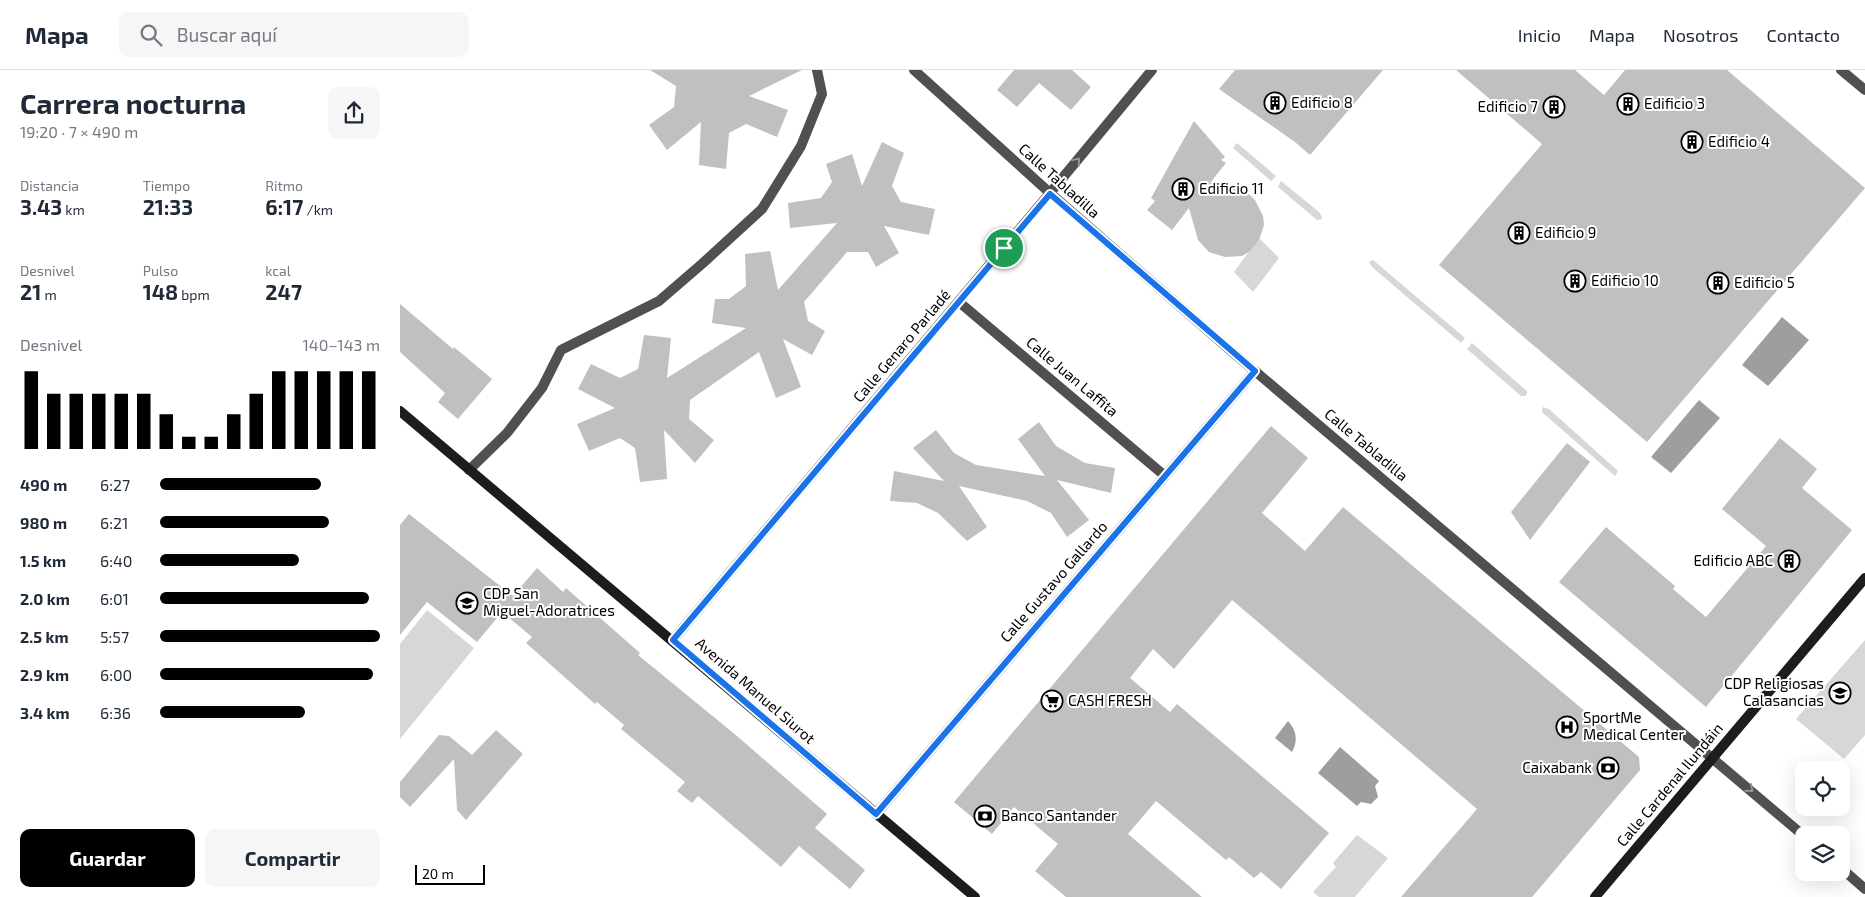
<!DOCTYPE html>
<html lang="es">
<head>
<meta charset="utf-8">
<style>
  :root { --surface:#fff; --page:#f6f6f7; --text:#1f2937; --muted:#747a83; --line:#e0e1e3; --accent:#000 }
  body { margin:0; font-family:"Exo 2",sans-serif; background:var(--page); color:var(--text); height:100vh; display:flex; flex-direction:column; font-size:19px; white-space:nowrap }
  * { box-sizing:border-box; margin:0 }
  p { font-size:16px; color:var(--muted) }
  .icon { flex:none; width:28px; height:28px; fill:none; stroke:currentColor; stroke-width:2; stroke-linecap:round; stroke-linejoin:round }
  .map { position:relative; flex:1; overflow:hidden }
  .details { display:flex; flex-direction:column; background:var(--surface); width:400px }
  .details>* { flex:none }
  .controls { position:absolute; left:1395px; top:691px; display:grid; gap:10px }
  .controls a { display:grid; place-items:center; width:55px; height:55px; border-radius:10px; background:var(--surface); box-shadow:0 5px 20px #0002; font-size:25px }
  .scale { position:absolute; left:15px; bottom:12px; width:70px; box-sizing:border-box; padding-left:5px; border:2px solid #000; border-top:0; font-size:14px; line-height:18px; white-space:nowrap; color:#000; -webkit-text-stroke:4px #fff; paint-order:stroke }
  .pin { position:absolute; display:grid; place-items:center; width:42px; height:42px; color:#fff; margin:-21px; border:2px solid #fff; border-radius:50%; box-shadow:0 1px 5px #0007 }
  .round { display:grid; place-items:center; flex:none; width:52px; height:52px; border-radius:10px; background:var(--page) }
  .headline { display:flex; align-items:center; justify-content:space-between; height:85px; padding:0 20px }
  h1 { font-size:28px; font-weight:700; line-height:38px }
  .stats { display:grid; grid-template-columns:repeat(3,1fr); gap:8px; height:85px; padding:5px 20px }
  .stats div { display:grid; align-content:center }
  .stats b { font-size:21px; font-weight:700 }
  .stats small { font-size:14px; font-weight:400 }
  .stats p { font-size:14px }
  .chart { height:140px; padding:10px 20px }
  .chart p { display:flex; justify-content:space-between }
  .chart svg { width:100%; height:90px; margin-top:5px; stroke:var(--accent); stroke-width:6 }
  .button { display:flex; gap:10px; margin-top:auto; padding:10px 20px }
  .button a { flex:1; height:58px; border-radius:10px; background:var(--accent); color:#fff; font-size:20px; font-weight:700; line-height:58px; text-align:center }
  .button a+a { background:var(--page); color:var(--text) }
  ul { padding:0 20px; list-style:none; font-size:16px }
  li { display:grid; grid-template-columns:80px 60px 1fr; align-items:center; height:38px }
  li i { height:12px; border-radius:6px; background:var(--accent) }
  header { display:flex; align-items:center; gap:30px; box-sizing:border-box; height:70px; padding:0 25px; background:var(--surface); border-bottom:1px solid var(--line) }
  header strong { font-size:24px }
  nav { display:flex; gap:28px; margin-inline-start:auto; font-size:18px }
  .search { width:350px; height:45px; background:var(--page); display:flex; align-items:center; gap:12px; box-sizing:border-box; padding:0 18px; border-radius:10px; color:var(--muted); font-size:19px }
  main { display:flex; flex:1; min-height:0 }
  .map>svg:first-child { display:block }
</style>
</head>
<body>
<header>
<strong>Mapa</strong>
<div class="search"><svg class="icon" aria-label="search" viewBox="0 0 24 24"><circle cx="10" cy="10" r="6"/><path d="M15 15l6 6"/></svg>Buscar aquí</div>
<nav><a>Inicio</a><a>Mapa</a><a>Nosotros</a><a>Contacto</a></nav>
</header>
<main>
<section class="details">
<div class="headline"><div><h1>Carrera nocturna</h1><p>19:20 · 7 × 490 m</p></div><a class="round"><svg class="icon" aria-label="share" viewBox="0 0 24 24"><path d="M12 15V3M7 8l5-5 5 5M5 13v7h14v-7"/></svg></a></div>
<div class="stats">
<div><p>Distancia</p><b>3.43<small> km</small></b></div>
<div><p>Tiempo</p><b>21:33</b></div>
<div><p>Ritmo</p><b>6:17<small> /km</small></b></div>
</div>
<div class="stats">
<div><p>Desnivel</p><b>21<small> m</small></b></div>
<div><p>Pulso</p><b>148<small> bpm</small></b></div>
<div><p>kcal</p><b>247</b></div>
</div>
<div class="chart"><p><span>Desnivel</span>140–143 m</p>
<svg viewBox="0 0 160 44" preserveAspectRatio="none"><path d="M5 44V6M15 44V17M25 44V17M35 44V17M45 44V17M55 44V17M65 44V27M75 44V38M85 44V38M95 44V27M105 44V17M115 44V6M125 44V6M135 44V6M145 44V6M155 44V6"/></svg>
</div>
<ul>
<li><b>490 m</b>6:27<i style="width:73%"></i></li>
<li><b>980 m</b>6:21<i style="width:77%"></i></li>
<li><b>1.5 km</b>6:40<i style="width:63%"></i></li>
<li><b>2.0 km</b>6:01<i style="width:95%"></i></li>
<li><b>2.5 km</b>5:57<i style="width:100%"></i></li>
<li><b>2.9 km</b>6:00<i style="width:97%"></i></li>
<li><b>3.4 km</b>6:36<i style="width:66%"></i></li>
</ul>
<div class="button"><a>Guardar</a><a>Compartir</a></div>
</section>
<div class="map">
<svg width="1465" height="827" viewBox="0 0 1465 827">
  <rect width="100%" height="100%" fill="#fff"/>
  <g fill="#d7d7d7">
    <path d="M837,73L876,106L871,111L833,78Z"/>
    <path d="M881,111L919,142L922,147V149L917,150L878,117Z"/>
    <path d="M859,168L879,188L853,222L834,202Z"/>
    <path d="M973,190L1065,268L1061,273L972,197L969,192Z"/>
    <path d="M1072,273L1127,321V324L1125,326H1121L1067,279Z"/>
    <path d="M1143,337L1149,339L1218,401L1215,406L1143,343L1142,340Z"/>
    <path d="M27,540L74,578L0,669V574Z"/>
    <path d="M1465,570V665L1444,689L1396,649Z"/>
    <path d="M957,765L988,788L955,827H919L913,822L936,797L933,793Z"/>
  </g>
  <g fill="#9e9e9e">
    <path d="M1382,247L1409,270L1368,316L1342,295Z"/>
    <path d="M1299,330L1320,348L1271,403L1251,387Z"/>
    <path d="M888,651C897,661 898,671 892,682L875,668Z"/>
    <path d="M940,677L979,711L975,716L978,727L971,734L961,732L957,736L918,703Z"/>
  </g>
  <g fill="#c0c0c0">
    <path d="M250,0H402L349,26L388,40L377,67L346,54L329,63L326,99L299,95L301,52L267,80L249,55L274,37L276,16Z"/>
    <path d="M614,0H672L691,17L671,40L639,13L617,37L597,20Z"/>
    <path d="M835,0H983L910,85L895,72L819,19Z"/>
    <path d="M1056,0H1175L1204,25L1225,0H1327L1465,118L1247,372L1039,195L1142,74Z"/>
    <path d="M794,51L825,87L821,90L826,93L810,113L842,121L850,125L855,130L863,146L864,155L859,170L850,181L842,186L825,187L809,182L798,170L789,138L772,160L747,140L755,131L751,128Z"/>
    <path d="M482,72L504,83L492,116L501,132L535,139L529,165L484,156L499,183L476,197L468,182H447L404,232L408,251L425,261L412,285L383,269L401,317L376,328L359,282L290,330L289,349L314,370L295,393L264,360L267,409L240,412L235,378L220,368L189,381L177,354L215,338L178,319L191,294L220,308L238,299L244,265L271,268L267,308L346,258L312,253L315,229H329L346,216L345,184L370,181L378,220L437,153L390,158L388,133L421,128L432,112L426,94L452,84L462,116Z"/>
    <path d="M0,234L53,279L54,277L92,309L58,349L38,332L45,323L0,282Z"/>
    <path d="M639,352L656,376L685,393L715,398L711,423L657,410L689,450L667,467L651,443L627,431L559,416L587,457L567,471L538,443L517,433L490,431L494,401L544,411L513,378L536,360L554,383L576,395L645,406L618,369Z"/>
    <path d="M871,356L908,388L862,443L905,481L943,437L1239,687L1240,700L1132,827H1001L1077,739L832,530L774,599L753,579L730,608L770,642L777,634L929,763L881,819L861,802L854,808L829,787L826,790L756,731L728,764L802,827H666L635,801L658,774L614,737L592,764L554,732Z"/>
    <path d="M1380,368L1417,399L1402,418L1452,460L1306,637L1159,512L1206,457L1275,516L1273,519L1306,547L1366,476L1322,439Z"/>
    <path d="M1167,373L1190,392L1130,470L1111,442Z"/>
    <path d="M9,444L113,526L137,498L163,522L166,518L240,583L238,585L337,666L427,744L415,758L465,800L450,819L399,776L381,797L298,726L292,733L277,721L285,712L221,659L224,655L197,632L195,634L126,573L132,567L102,542L77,572L27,532L0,565V455Z"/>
    <path d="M96,660L123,684L66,750L57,740L54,689L10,737L0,727V712L39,665L49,666L72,685Z"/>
  </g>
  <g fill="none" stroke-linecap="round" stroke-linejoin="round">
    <path stroke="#505050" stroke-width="10" d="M559,232L765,406"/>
    <g stroke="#505050" stroke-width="10">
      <path d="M514,0L650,123L830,280L1404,766"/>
      <path d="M1441,0L1465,20"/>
      <path d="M69,400L107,363L142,318L161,280L259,231L303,193L362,139L401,76L422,24L417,0"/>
      <path d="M273,570L650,123L752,0"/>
      <path d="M476,744L855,301"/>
      <path d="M1441,798L1465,819"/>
    </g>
    <g stroke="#1d1d1d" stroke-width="10">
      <path d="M0,341L575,827"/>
      <path d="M1195,827L1465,508"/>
    </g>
  </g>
  <defs><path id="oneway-chevron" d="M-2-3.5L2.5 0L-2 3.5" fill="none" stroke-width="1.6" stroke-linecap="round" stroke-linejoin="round" transform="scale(1.25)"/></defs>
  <g stroke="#969696">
    <use href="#oneway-chevron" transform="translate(677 91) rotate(-50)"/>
    <use href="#oneway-chevron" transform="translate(1350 719) rotate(41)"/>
  </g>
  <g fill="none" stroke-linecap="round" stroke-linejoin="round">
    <g stroke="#fff" stroke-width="10">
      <path id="route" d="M650,124L855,301L476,744L273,570Z"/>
    </g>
    <use href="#route" stroke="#1a73e8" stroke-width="6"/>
  </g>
  <defs>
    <g id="building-ring" transform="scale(1.125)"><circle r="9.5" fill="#fff" stroke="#000" stroke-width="1.5"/><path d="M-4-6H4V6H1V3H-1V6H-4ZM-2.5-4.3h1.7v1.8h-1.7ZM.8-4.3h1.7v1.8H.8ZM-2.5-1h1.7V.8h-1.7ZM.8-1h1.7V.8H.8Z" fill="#000"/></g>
    <g id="school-ring" transform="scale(1.125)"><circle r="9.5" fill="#fff" stroke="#000" stroke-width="1.5"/><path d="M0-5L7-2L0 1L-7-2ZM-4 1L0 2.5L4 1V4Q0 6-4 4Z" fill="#000"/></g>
    <g id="supermarket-ring" transform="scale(1.125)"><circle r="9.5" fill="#fff" stroke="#000" stroke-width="1.5"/><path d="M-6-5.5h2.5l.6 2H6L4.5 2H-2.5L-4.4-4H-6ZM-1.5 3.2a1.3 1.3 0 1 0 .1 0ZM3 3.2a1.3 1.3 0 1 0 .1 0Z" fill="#000"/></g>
    <g id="hospital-ring" transform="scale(1.125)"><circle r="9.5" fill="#fff" stroke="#000" stroke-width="1.5"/><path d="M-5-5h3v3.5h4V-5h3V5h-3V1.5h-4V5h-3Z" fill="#000"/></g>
    <g id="bank-ring" transform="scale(1.125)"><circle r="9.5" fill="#fff" stroke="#000" stroke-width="1.5"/><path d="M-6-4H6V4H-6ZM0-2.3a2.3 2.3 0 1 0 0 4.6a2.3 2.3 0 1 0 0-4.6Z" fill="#000"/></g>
  </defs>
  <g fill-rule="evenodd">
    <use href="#building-ring" x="875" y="33"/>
    <use href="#building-ring" x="1228" y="34"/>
    <use href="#building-ring" x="1154" y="37"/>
    <use href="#building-ring" x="1292" y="72"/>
    <use href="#building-ring" x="783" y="119"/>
    <use href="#building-ring" x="1119" y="163"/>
    <use href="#building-ring" x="1175" y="211"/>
    <use href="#building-ring" x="1318" y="213"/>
    <use href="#building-ring" x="1389" y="491"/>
    <use href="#school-ring" x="67" y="533"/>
    <use href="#school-ring" x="1440" y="623"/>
    <use href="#supermarket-ring" x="652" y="631"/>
    <use href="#hospital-ring" x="1167" y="657"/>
    <use href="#bank-ring" x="1208" y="698"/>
    <use href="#bank-ring" x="585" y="746"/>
  </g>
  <g text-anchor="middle" stroke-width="4" stroke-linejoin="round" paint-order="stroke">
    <g font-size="15" fill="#000" stroke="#fff" text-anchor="start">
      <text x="891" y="38">Edificio 8</text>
      <text x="1244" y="39">Edificio 3</text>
      <text x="1138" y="42" text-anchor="end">Edificio 7</text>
      <text x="1308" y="77">Edificio 4</text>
      <text x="799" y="124">Edificio 11</text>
      <text x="1135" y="168">Edificio 9</text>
      <text x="1191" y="216">Edificio 10</text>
      <text x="1334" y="218">Edificio 5</text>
      <text x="1373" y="496" text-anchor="end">Edificio ABC</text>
      <text x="83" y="529">CDP San<tspan x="83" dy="17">Miguel-Adoratrices</tspan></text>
      <text x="1424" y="619" text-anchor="end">CDP Religiosas<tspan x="1424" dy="17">Calasancias</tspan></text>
      <text x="668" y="636">CASH FRESH</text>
      <text x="1183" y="653">SportMe<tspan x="1183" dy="17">Medical Center</tspan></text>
      <text x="1192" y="703" text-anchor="end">Caixabank</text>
      <text x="601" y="751">Banco Santander</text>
    </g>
    <g font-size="15" fill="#000" stroke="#fff">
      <text transform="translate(659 111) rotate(42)" y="5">Calle Tabladilla</text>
      <text transform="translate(502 276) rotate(-50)" y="5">Calle Genaro Parladé</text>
      <text transform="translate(672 307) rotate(40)" y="5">Calle Juan Laffita</text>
      <text transform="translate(966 375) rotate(40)" y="5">Calle Tabladilla</text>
      <text transform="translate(654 512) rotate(-49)" y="5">Calle Gustavo Gallardo</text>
      <text transform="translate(355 621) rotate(41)" y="5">Avenida Manuel Siurot</text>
      <text transform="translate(1270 715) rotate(-50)" y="5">Calle Cardenal Ilundáin</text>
    </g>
  </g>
</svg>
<div class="controls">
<a><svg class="icon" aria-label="locate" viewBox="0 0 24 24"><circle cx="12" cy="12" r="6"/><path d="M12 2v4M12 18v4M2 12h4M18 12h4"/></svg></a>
<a><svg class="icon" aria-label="layers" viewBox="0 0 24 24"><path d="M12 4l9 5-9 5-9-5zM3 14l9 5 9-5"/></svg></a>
</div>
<div class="scale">20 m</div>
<div class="pin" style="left:604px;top:178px;background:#1e9e55"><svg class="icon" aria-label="arrive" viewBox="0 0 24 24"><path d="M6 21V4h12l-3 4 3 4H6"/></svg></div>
</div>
</main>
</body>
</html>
